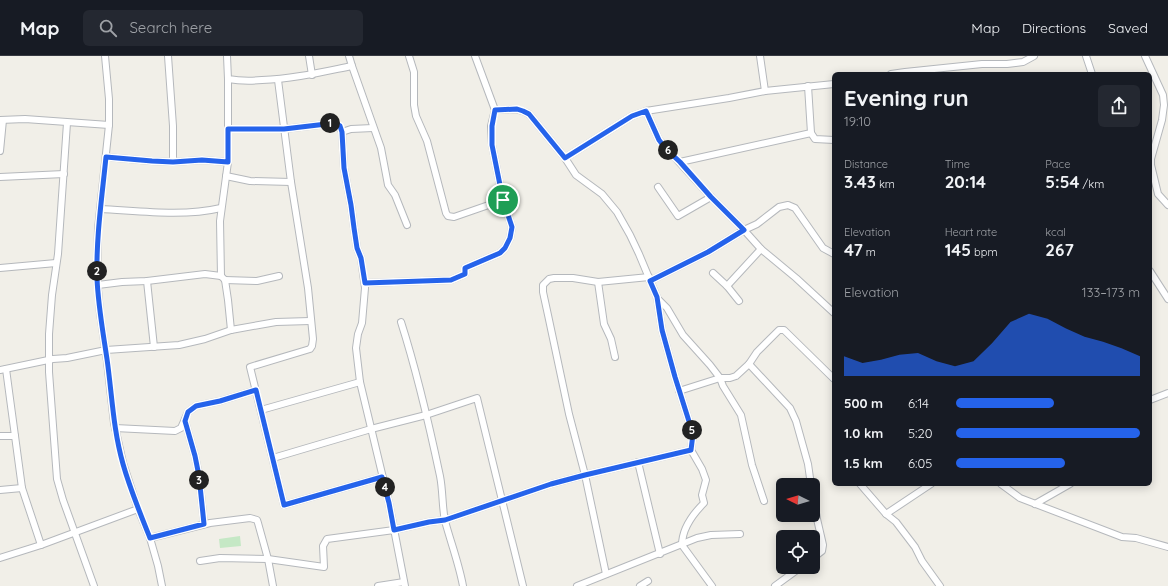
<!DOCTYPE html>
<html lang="en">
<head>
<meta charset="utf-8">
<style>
  :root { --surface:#171b24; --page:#242831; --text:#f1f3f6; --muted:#9ea1a6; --line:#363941; --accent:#2563eb }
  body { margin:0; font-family:Quicksand,sans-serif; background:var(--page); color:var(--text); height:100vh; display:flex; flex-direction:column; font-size:15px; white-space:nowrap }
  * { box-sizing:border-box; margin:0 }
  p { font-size:13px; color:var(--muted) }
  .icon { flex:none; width:22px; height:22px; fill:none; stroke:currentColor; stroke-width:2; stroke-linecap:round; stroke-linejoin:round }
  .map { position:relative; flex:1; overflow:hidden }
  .drawer { position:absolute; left:832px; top:16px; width:320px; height:414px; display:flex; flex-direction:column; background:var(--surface); border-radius:6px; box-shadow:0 2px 10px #0003 }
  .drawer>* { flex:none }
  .needle { width:26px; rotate:275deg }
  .tools { position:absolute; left:776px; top:422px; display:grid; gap:8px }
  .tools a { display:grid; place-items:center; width:44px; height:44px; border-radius:6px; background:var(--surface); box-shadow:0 2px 10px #0003; font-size:20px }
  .pin { position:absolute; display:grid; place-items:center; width:34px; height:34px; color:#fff; margin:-17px; border:2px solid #fff; border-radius:50%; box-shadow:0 1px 4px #0007 }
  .km { position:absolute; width:20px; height:20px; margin:-10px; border-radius:50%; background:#222; color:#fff; font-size:11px; line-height:20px; text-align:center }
  .round { display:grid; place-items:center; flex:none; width:42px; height:42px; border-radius:6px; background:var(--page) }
  .overview { display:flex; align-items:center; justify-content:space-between; height:68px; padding:0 12px }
  h1 { font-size:22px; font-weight:800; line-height:30px }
  .figures { display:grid; grid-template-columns:repeat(3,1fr); gap:6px; height:68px; padding:4px 12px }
  .figures div { display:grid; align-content:center }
  .figures b { font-size:17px; font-weight:800 }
  .figures small { font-size:11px; font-weight:400 }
  .figures p { font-size:11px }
  .chart { height:112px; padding:8px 12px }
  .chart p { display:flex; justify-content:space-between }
  .chart svg { width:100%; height:72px; margin-top:4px; fill:var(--accent); opacity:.7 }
  ul { padding:0 12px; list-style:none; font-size:13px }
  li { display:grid; grid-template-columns:64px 48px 1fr; align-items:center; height:30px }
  li i { height:10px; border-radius:5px; background:var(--accent) }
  header { display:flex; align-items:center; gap:24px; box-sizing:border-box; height:56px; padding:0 20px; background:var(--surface); border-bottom:1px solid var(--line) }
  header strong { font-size:19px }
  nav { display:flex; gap:22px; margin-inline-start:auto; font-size:14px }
  .search { width:280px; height:36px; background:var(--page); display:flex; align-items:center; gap:10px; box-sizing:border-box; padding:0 14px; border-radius:6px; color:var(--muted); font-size:15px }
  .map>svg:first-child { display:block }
</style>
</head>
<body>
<header>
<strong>Map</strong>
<div class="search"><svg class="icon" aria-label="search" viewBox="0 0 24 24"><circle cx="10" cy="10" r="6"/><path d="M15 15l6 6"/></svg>Search here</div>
<nav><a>Map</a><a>Directions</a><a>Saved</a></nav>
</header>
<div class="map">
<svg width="1168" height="530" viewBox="0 0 1168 530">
  <rect width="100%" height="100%" fill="#f1efe8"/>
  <path fill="#c5e8c5" d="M240,480L241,490L220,492L219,483Z"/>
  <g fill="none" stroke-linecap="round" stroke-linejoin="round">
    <g stroke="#b5b8bc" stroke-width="8">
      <g id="minor">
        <path d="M105,0L109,43V69L98,173L97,222L100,257L107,305L114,367L123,407L138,453L150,482L158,510L162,530"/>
        <path d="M168,0L173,70V106"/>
        <path d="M227,0L228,23C240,25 251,25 262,24C293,23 322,16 352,10"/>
        <path d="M309,0L312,19"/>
        <path d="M349,0L352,10L381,92L388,129L395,139L407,169"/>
        <path d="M409,0L414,16V49L416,60L427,85L446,157L448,160L454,161L503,144"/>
        <path d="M760,0L765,35"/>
        <path d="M1086,0L1092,18"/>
        <path d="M1145,0L1163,39L1164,49L1162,64L1151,103V109L1158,138L1168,149"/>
        <path d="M891,18L905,16L982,8H1007L1023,6L1034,0"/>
        <path d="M278,24L291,126L308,232L313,283L312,290L310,293L250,311L284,449L382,421"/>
        <path d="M495,54C509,54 517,51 529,58L565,102L576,119L602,138L617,156L630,179L639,198L657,241L662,274L675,321L693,378L691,394L702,413L706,424L702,439L704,447C693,458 682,472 682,489L712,530"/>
        <path d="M646,55L659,84L711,141L744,174L761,193L796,222L834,257"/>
        <path d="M0,64L25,63L109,69"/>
        <path d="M67,67L58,198L52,239L49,278V316L57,423L63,444L94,530"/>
        <path d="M228,73H284L335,67L339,70L342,76L344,112L351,149L354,172L357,192L361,202L365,232L362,267L358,278L356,292L360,326L389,447L405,530"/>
        <path d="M342,76L351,73L373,72"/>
        <path d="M811,77L815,83L834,84"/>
        <path d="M0,95L3,64"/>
        <path d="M106,101L151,105L173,106L202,104L228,106"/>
        <path d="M565,102L632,60L646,55L729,42L765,35L834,28"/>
        <path d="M680,106L811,77L808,30"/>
        <path d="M226,120L250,125L291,126"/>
        <path d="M0,121L64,118"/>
        <path d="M658,131L678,160L711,141"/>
        <path d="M100,153C140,155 182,161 221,152"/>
        <path d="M0,212L56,207"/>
        <path d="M1150,215L1168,243"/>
        <path d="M713,217L727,230L739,245"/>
        <path d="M221,220L220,165L228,106V23"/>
        <path d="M225,224L257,225L279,220"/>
        <path d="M147,225L154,291"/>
        <path d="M650,225L708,196L744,174L757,168L779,151L788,149L795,152L823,192L834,198"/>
        <path d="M598,226L604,268L611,283L615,301"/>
        <path d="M365,227L451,224L465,218V212L500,197L505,192L510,182L512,171L503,144L492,89L491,70L495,54L475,0"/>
        <path d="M98,229L122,226L147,225L205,218L221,220L225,224L228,244L231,274"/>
        <path d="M727,230L761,193"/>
        <path d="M657,242L667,252L683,279L710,309L720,322L723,330L741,359L752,409L764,445"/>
        <path d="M401,266C417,316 429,368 440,420C443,435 442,450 445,465C451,487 459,508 463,530"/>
        <path d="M749,308L790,352L796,365L808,408L811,429"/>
        <path d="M6,313L22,432L41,489"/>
        <path d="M0,314L53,303L67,302L106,294L179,289L205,283L231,274L276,266L310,265"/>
        <path d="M679,335L720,322H730L736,320L749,308L757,296L779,274H784L834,323"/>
        <path d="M1150,344L1168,337"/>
        <path d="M261,354L360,326"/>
        <path d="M185,365L195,400L199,419L204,468"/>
        <path d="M115,372L175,375L181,372L188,356L196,350L220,345L256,334"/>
        <path d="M0,380H15"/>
        <path d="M273,402L371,373L426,359L477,342L523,530"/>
        <path d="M638,406L660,498"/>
        <path d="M860,428L886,458L896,466L915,491L922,505L940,530"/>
        <path d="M1001,428L1020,442L1122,481L1136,482L1168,491"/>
        <path d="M0,434L22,432"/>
        <path d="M813,439L817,463L823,489L822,495L813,502"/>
        <path d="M1035,448L1070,428"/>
        <path d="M886,458L931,428"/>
        <path d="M150,482L210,467L250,462L257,464L258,467L268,503L273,530"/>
        <path d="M0,502L41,489L138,453"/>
        <path d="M200,505L220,502L268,503L324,511L323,490L327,483L394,474L429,466L445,464L551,428L585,419L691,394"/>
        <path d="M606,518L585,419L569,358L548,259L543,236V229L549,223L554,222H573L598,226L649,221"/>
        <path d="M378,530L404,526"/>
        <path d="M577,530L697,482L711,479L740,478"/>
        <path d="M640,530L648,525"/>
        <path d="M775,530L801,511"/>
      </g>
    </g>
    <use href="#minor" stroke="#fff" stroke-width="6"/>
  </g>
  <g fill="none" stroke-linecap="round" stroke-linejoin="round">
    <g stroke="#fff" stroke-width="8">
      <path id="route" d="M517,53L523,55L529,58L565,102L632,60L646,55L659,84L666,93L680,106L711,141L744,174L708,196L650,225L657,241L662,274L675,321L693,378L691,394L585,419L551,428L445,464L429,466L394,474L389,447L382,421L284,449L256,334L220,345L196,350L188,356L185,365L195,400L199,420L204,468L150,482C140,457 130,433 123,408C113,373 112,338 107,303C103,276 98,249 97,222C96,181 102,141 106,101L152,105L173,106L202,104L228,106V73H284L335,67L340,70L342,76L344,112L351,149L354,172L357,192L361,202L365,227L451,224L465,218V212L500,197L505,192L510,182L512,171L503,144L492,89V70L495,54Z"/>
    </g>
    <use href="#route" stroke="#2563eb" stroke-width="5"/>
  </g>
</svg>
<div class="tools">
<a><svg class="needle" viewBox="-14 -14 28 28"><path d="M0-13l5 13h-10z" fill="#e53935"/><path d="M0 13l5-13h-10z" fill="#9ea1a6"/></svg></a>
<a><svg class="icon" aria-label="locate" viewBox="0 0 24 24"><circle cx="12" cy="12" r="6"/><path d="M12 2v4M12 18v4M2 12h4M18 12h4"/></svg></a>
</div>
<div class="pin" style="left:503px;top:144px;background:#1e9e55"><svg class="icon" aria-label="arrive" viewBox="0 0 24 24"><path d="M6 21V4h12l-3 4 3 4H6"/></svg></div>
<b class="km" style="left:330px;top:67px">1</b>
<b class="km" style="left:97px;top:215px">2</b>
<b class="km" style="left:199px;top:424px">3</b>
<b class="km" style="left:385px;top:431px">4</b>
<b class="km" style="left:692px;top:374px">5</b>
<b class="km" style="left:668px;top:94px">6</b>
<section class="drawer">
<div class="overview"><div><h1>Evening run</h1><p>19:10</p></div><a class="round"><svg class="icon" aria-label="share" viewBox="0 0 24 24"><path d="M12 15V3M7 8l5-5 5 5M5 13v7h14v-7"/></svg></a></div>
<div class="figures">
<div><p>Distance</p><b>3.43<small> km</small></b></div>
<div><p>Time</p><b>20:14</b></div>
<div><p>Pace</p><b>5:54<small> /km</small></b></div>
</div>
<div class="figures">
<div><p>Elevation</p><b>47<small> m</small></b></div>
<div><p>Heart rate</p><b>145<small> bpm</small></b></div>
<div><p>kcal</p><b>267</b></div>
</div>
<div class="chart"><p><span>Elevation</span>133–173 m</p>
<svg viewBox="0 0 160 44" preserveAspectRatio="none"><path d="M0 44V32L10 36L20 34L30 31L40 30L50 35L60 38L70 35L80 24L90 11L100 6L110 9L120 15L130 20L140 23L150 27L160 32V44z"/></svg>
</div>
<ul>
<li><b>500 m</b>6:14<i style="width:53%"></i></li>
<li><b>1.0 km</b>5:20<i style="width:100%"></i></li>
<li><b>1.5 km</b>6:05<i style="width:59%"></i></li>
</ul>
</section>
</div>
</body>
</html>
